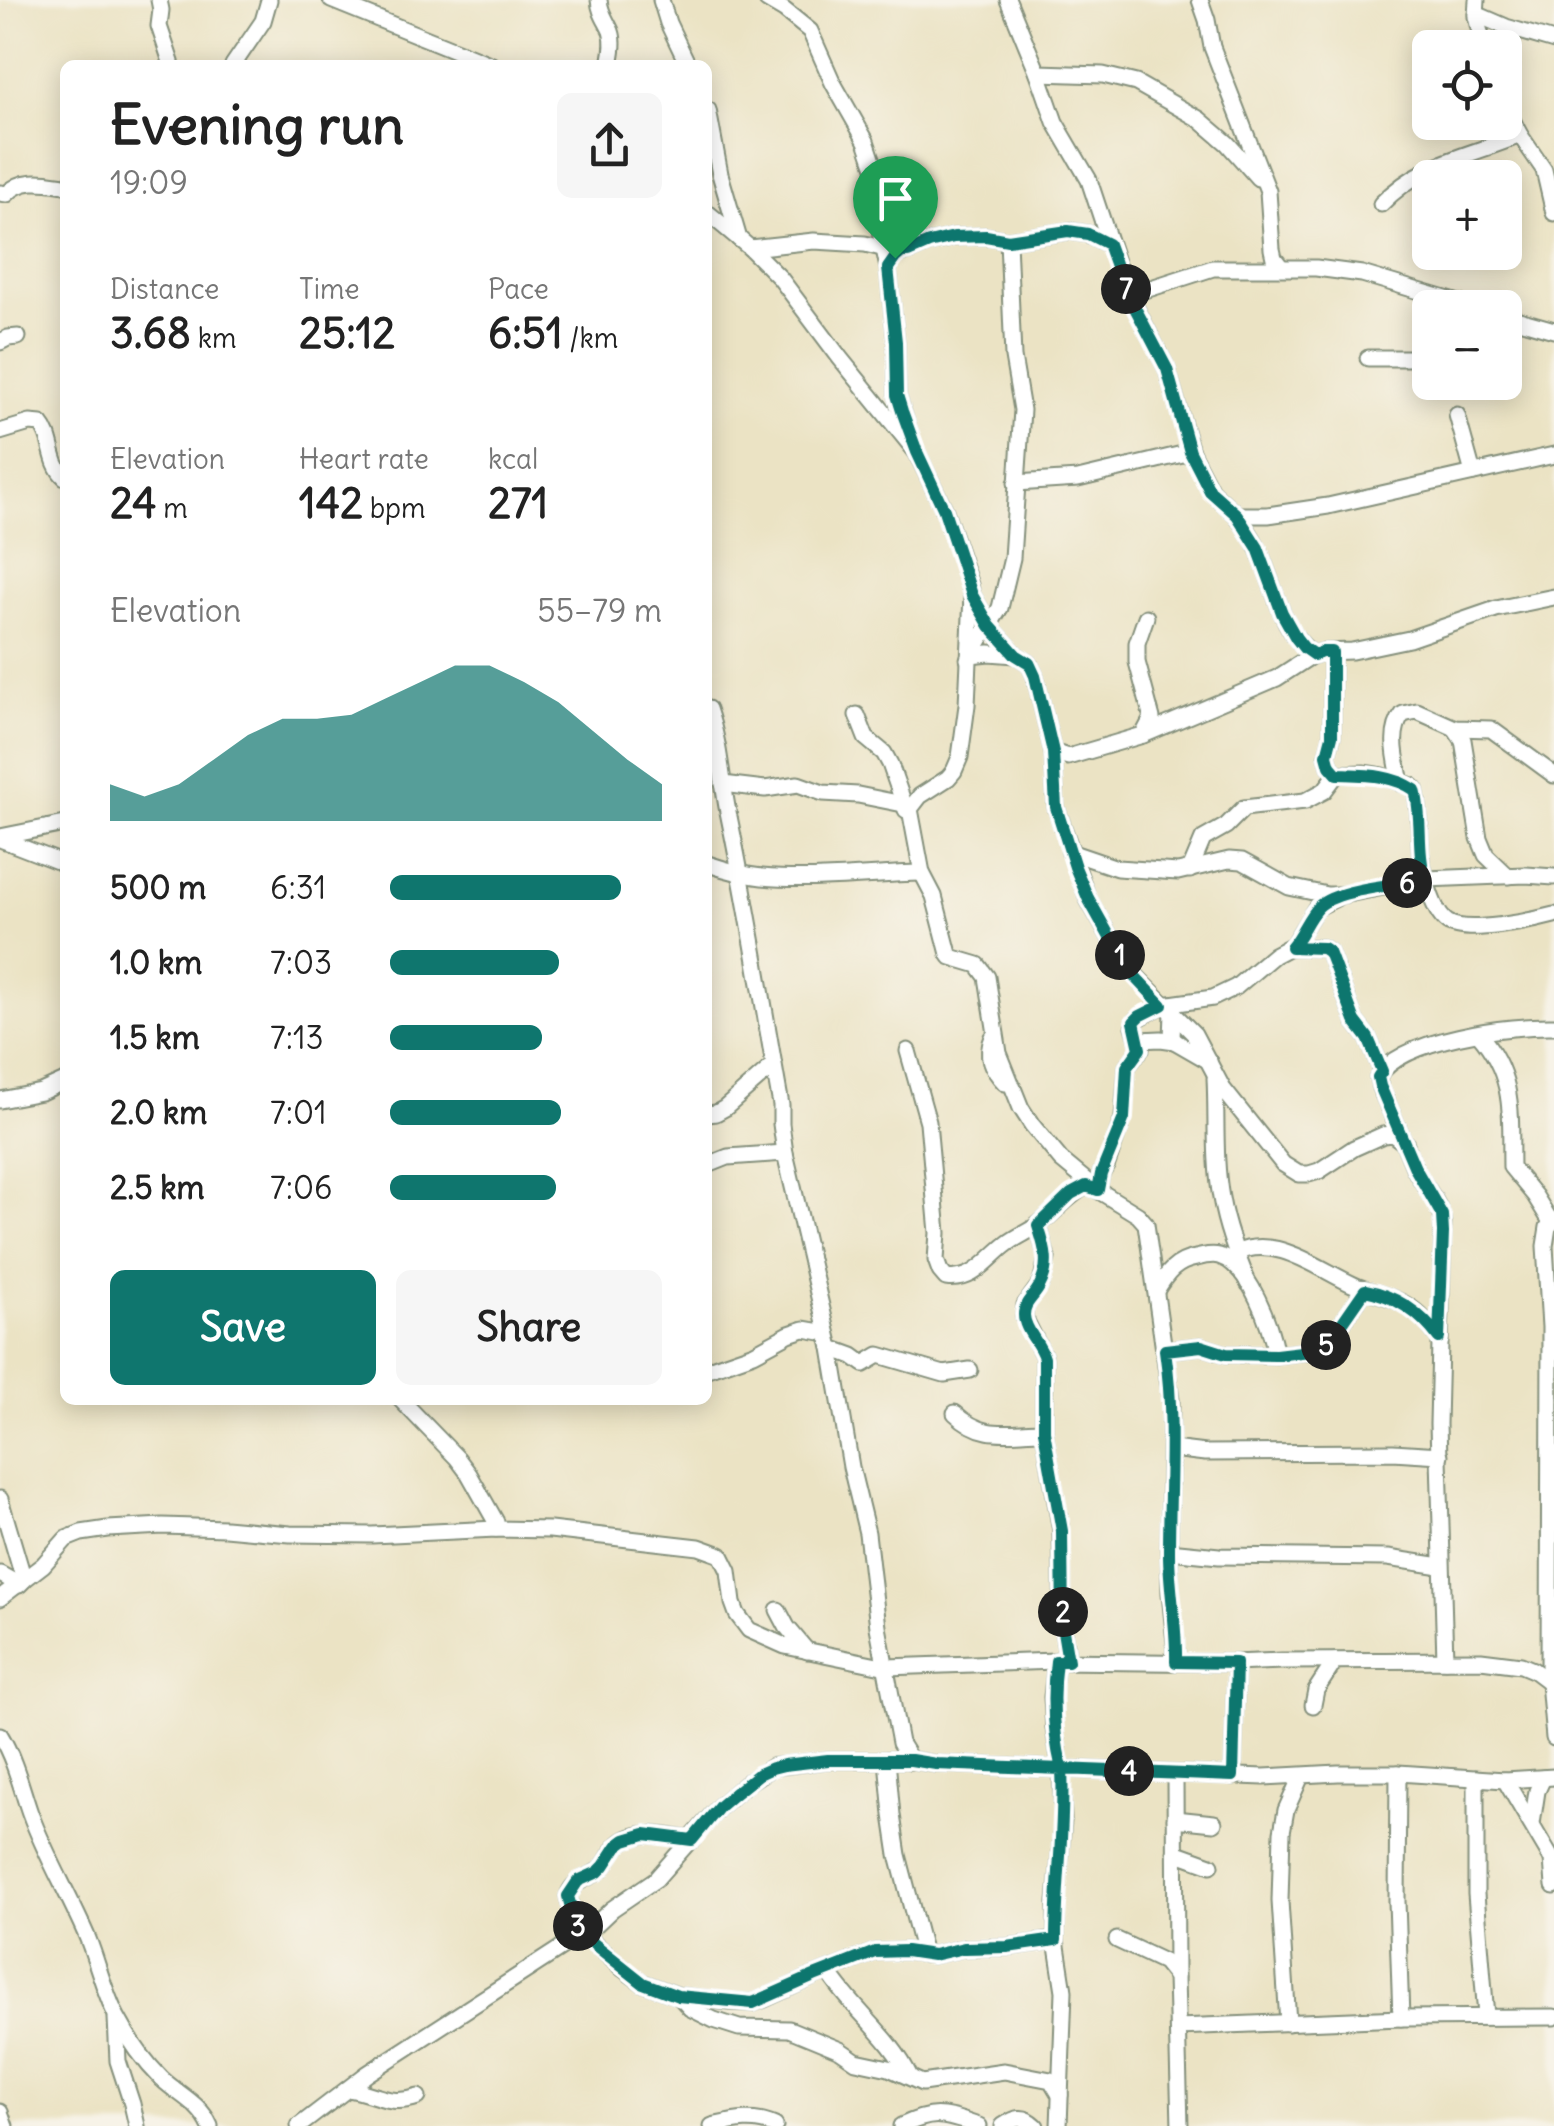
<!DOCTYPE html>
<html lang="en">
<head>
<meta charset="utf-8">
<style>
  :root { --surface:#fff; --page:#f6f6f6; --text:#222; --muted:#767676; --accent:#0f766e }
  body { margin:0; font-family:Delius,sans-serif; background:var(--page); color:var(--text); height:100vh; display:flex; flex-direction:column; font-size:38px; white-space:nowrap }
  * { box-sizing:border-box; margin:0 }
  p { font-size:32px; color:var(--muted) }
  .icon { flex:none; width:55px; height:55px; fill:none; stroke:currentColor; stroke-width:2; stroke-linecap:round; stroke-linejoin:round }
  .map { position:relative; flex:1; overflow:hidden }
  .side { position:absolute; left:60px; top:60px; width:652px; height:1345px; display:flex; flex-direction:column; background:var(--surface); border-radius:15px; box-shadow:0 5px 25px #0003 }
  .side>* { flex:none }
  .buttons { position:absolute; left:1412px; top:30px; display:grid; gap:20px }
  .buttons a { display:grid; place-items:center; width:110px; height:110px; border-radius:15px; background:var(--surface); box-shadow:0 5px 25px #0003; font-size:50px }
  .pin { position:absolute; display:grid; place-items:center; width:85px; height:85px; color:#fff; margin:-102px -42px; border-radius:50% 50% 50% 0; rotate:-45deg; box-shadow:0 0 10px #0007 }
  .pin .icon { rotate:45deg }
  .km { position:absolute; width:50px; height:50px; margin:-25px; border-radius:50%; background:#222; color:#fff; font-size:28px; line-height:50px; text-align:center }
  .round { display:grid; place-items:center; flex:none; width:105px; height:105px; border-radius:15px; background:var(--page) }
  .summary { display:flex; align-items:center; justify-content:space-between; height:170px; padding:0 50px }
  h1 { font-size:55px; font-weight:800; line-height:75px }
  .metrics { display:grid; grid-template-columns:repeat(3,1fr); gap:15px; height:170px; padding:10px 50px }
  .metrics div { display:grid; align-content:center }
  .metrics b { font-size:42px; font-weight:800 }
  .metrics small { font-size:28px; font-weight:400 }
  .metrics p { font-size:28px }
  .chart { height:280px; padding:20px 50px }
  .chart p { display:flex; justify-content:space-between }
  .chart svg { width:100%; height:180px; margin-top:10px; fill:var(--accent); opacity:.7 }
  .action { display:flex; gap:20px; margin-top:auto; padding:20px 50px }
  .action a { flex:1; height:115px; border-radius:15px; background:var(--accent); color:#fff; font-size:40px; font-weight:800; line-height:115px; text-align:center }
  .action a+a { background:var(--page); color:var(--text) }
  ul { padding:0 50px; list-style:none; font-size:32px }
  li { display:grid; grid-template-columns:160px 120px 1fr; align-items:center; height:75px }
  li i { height:25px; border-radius:12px; background:var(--accent) }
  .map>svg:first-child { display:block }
</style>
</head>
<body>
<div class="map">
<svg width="1554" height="2126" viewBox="0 0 1554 2126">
  <rect width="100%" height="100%" fill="#f7f3e8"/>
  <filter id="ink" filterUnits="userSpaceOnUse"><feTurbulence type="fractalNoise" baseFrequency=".01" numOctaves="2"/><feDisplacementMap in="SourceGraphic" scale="20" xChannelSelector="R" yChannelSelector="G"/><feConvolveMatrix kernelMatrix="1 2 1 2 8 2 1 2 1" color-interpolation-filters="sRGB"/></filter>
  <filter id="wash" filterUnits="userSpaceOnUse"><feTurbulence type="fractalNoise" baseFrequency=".0048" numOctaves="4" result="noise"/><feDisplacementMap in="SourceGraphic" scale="40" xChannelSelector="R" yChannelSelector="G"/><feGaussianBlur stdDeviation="2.25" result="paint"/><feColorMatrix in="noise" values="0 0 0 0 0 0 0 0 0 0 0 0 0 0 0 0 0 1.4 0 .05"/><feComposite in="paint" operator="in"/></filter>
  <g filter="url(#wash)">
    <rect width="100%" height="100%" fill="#ebe3c4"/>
  </g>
  <g filter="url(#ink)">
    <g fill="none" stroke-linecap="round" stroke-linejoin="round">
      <g stroke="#85907c" stroke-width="19">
        <g id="minor">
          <path d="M159,0L161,10L159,26L172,65"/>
          <path d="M331,0L492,65"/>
          <path d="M599,0C600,13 606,20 611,31C615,42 612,54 610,65"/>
          <path d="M661,0L668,23L688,65"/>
          <path d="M767,0L784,10L810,31L833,83L866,141L877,173L878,221L888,268L896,342L897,395L910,434"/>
          <path d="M1008,0L1038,73L1055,122L1089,180L1123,283L1167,369L1191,452L1211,491L1237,515H1268L1328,506L1554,455"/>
          <path d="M1200,0L1207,20L1212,47L1268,191L1272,249L1274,258L1281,267"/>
          <path d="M1477,0L1476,17L1484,48"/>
          <path d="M1476,14L1506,27L1554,41"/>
          <path d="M233,65L263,21L269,0"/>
          <path d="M1038,73L1103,75L1136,83L1199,119L1227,143L1258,178"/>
          <path d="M1505,106L1520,135L1544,170L1554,213"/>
          <path d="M708,110L720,174L739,239"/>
          <path d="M0,193L7,194C22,177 45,182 65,185"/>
          <path d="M1381,204C1423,161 1468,157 1520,135"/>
          <path d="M708,213L750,248L780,278L840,358L917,453L945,511L970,585L972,595L967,705L960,757L954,771L948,778L920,796L910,809L922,873L934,896L949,954L951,957L978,965L987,977L999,1053L1021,1108L1032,1125L1061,1160L1096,1189L1138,1215L1146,1224L1171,1400L1169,1551L1170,1593L1177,1662"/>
          <path d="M750,248L814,241L865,244L898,252H908L929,243L954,237L986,236L1008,240L1069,231L1088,234L1108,244"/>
          <path d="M1123,283L1145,290L1213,268H1316L1362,274L1476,308"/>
          <path d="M1505,316L1554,330"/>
          <path d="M0,342L8,338L18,337"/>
          <path d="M1368,358H1412L1430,354"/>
          <path d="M1457,415L1473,473"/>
          <path d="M0,432L30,423L41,424C54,439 49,463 65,477"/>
          <path d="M1016,483L1078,479L1191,452"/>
          <path d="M1237,515C1244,526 1253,537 1258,549C1275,585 1280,632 1314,655"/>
          <path d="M972,595L990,626L1016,655L1029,663L1035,676L1053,752L1056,807L1088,899L1127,967L1194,1034L1223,1089L1283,1164L1299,1174H1309L1319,1171L1354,1148L1383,1135L1392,1134L1406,1144"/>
          <path d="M1332,652V737L1327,755L1330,766L1337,774L1363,773L1383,776L1412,786L1415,789C1420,808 1419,824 1420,843C1420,862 1431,911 1447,922C1465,935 1532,921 1554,915"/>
          <path d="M971,654L1000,608L1012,558L1022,410L1013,357L1008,240"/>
          <path d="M968,659L970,655L989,653L1016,655"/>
          <path d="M708,709C719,741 721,774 727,807C748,906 763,1005 781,1105V1124L785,1153L831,1348L851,1467L867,1533L878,1627L900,1743L911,1761"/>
          <path d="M857,715L866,738L884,753L890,764L906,810"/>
          <path d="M1455,728L1463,740L1479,838L1486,855L1508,876"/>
          <path d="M1143,735L1152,718L1137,662V643L1146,617"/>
          <path d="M1053,752L1068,757L1143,735L1277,678L1311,656L1322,652L1352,651L1409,639L1496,609L1554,597"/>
          <path d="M1401,783C1397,761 1388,732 1403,714L1417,711L1455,728L1491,729L1554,775"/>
          <path d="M723,784L765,789L798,784L823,793L858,795L903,804"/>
          <path d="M0,837L65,824"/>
          <path d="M0,839L65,864"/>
          <path d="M1070,852L1117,868L1178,872L1229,860L1242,861L1289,887L1327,895H1342L1426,879L1526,875L1554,877"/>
          <path d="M708,864C726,870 743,875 762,877C815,882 869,874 922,873"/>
          <path d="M1190,870L1203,839L1226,826L1244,808L1305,801L1324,791L1337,774"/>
          <path d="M1291,947L1323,948L1329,952L1355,1021L1368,1038L1382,1071"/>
          <path d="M1173,1013L1172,1038L1176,1042L1209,1061"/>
          <path d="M1479,1034C1516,1077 1510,1115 1511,1167L1535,1196L1551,1222"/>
          <path d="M993,1037C985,1056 991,1068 1005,1083"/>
          <path d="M1139,1040L1161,1039L1175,1041"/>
          <path d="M908,1051L928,1122L938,1233L936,1260L940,1271L946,1278C974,1282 987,1259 1007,1244C1016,1237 1026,1233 1035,1227C1054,1214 1066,1197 1086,1186L1096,1189"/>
          <path d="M1215,1078C1217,1118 1214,1159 1221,1198C1226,1228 1237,1255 1248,1283"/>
          <path d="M0,1100L41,1092L65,1081"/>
          <path d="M708,1114L716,1113L725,1108L774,1065"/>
          <path d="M708,1165L728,1157L785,1153"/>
          <path d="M1098,1190L1101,1174L1107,1164L1123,1118L1127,1067L1141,1049L1134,1026L1137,1019L1163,1005L1213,998L1236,987L1274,955L1293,945L1316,908L1336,898"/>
          <path d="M1554,1220L1548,1227L1545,1246L1550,1327L1549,1682L1554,1738"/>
          <path d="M1038,1225L1047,1258L1041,1283L1025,1305L1024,1317L1044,1357V1431L1061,1531L1063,1631L1068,1661"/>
          <path d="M1236,1253C1276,1234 1318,1269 1354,1285C1371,1293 1389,1295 1406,1305C1420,1313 1429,1325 1439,1338"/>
          <path d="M1156,1291C1166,1274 1176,1261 1196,1258C1204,1256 1212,1254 1219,1256C1250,1265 1271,1327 1276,1355"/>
          <path d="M831,1348L853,1356L864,1364L879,1355L944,1374L970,1370"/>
          <path d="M1165,1350L1201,1346L1226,1354L1276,1355L1318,1350L1329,1342L1365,1290"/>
          <path d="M708,1369L754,1353L789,1334L804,1329L827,1333"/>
          <path d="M401,1400L457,1458L469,1474L496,1522V1529"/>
          <path d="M955,1413C984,1441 1008,1431 1044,1431"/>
          <path d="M1172,1449L1205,1453L1393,1452L1440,1455"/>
          <path d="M0,1499L24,1580L19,1585"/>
          <path d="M1169,1551L1219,1556L1388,1558L1441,1566"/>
          <path d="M0,1574L18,1584"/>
          <path d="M0,1598L43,1565L66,1539L81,1533L108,1529L163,1526L225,1528L290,1534L372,1535L496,1529L550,1530L699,1547L721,1555L729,1571L733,1603L737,1614L749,1630L785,1646L887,1667L1056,1661L1233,1663L1282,1661L1481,1660L1521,1665L1533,1670L1549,1682"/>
          <path d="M778,1610L787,1627L807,1651"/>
          <path d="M1445,1660L1438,1424L1443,1223C1440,1202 1423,1186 1414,1167C1403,1140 1392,1113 1380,1087L1378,1077C1401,1038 1512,1025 1554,1026"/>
          <path d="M1056,1661L1052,1697L1054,1728L1061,1769L1063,1820L1056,1903V1940L1064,1991L1059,2126"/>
          <path d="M1313,1705L1316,1690L1335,1661"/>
          <path d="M0,1735C15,1760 21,1787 30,1813C46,1857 70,1896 88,1939C98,1964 104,1992 117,2017C129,2040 144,2061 162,2079C179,2095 200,2103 210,2126"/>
          <path d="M887,1760L892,1815L898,1855L924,1954"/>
          <path d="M1398,1773L1397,1901L1401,2018"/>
          <path d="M1175,1775L1176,1977L1180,2126"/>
          <path d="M1233,1776L1236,1663"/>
          <path d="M1476,1778V1894L1486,2016"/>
          <path d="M1505,1780L1554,1863"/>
          <path d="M1175,1819L1214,1823"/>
          <path d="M1532,1824L1537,1791L1543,1778"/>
          <path d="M692,1840C668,1837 635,1826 616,1847C609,1855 607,1866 597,1872C584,1880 574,1880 568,1896L574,1920L584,1934L622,1968L643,1983L679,1996L730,2002L753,2003L764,1999L814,1976L875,1952L906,1951L933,1955L964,1948L1007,1947L1056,1940"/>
          <path d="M1175,1852L1211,1865"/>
          <path d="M1552,1859L1554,1886"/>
          <path d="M1117,1940L1164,1962L1176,1977"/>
          <path d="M828,1971C851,2009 891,2036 910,2077"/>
          <path d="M679,1996L690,2008L714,2020L739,2028L789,2029L840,2050L856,2061L889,2068L922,2083L1004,2071L1051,2080L1060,2095"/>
          <path d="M116,2018L118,2061L132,2104L137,2126"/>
          <path d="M1288,2023L1280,1901L1282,1832L1286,1810L1301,1776"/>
          <path d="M1178,2027L1401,2018L1554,2017"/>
          <path d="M348,2089C376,2093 389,2107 418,2097"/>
          <path d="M0,2112L5,2126"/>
          <path d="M299,2126L367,2074L592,1928L612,1909L656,1879L720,1806L747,1783L772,1767L828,1760H911L936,1764L1264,1777L1338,1773H1398L1505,1780L1554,1777"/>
          <path d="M712,2126C734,2121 753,2116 775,2126"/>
          <path d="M901,2126C936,2109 944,2115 979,2126"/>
          <path d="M1003,2126C1015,2118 1024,2114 1036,2126"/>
        </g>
      </g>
      <use href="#minor" stroke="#fff" stroke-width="15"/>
    </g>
  </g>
  <g fill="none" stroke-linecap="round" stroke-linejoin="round" filter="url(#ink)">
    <g stroke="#fff" stroke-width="20">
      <path id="route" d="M895,258L888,268L896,342L897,395L902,411L917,452L944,510L972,595L990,626L1016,655L1029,663L1035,676L1053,752L1056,807L1075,867L1088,898L1127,968L1162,1005L1140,1016L1134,1022L1140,1049L1127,1067L1124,1118L1101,1174L1098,1190L1086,1186L1071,1194L1038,1226C1045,1248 1051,1265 1039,1287C1034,1297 1024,1302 1024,1315C1024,1330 1040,1343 1044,1358V1431L1062,1531L1063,1631L1068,1661H1056C1051,1698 1053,1732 1062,1769L936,1764L911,1760H828L784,1765L772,1768L759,1774L734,1794L720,1806L692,1840L645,1834L625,1840L617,1846L604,1866L598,1872L578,1881L568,1896L574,1920L594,1944L643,1983L678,1996L753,2003L814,1976L875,1952L906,1951L933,1955L964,1948L1007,1947L1056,1940C1056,1883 1065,1826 1062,1769L1233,1776L1236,1663L1176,1662C1177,1625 1169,1589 1169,1553C1169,1485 1175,1418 1165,1350L1201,1346L1226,1354L1276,1355L1318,1350L1329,1342L1365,1290C1397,1296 1420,1312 1439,1338L1443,1233L1442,1215L1415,1168L1380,1086L1378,1077L1382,1071L1368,1038L1355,1021L1329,952L1323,948L1291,947C1302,935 1307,918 1318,907C1336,889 1400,884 1426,880C1416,851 1423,819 1415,790C1392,774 1364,775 1337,774L1330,766L1327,755L1332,736V652H1322L1314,655L1304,648L1296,638L1282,613L1258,548L1237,515L1210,491L1190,452L1167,369L1122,283L1108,244L1088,234L1068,231L1008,240L986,236L954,237L929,243L908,252H902L895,258"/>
    </g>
    <use href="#route" stroke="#0f766e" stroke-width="12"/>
  </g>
</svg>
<div class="buttons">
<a><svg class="icon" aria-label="locate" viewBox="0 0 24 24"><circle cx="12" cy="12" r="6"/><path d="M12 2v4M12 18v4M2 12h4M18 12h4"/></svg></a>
<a>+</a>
<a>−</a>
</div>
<div class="pin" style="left:895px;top:258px;background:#1e9e55"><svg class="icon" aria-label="arrive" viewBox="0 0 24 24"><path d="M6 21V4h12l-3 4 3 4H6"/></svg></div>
<b class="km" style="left:1120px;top:955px">1</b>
<b class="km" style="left:1063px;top:1612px">2</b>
<b class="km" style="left:578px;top:1926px">3</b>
<b class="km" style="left:1129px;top:1771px">4</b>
<b class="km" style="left:1326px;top:1345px">5</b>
<b class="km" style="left:1407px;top:883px">6</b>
<b class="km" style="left:1126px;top:289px">7</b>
<section class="side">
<div class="summary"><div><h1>Evening run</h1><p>19:09</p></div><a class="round"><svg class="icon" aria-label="share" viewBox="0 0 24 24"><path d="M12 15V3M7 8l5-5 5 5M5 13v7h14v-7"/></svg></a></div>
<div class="metrics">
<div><p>Distance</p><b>3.68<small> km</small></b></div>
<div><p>Time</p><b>25:12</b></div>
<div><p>Pace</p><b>6:51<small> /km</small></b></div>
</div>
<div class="metrics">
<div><p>Elevation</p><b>24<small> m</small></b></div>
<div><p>Heart rate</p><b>142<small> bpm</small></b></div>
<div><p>kcal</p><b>271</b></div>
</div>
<div class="chart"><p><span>Elevation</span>55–79 m</p>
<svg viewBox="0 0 160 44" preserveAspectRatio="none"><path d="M0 44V35L10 38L20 35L30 29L40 23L50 19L60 19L70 18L80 14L90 10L100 6L110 6L120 10L130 15L140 22L150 29L160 35V44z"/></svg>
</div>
<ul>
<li><b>500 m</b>6:31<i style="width:85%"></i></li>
<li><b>1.0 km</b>7:03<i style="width:62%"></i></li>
<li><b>1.5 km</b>7:13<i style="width:56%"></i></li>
<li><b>2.0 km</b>7:01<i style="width:63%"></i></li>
<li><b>2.5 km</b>7:06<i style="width:61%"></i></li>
</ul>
<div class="action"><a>Save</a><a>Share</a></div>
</section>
</div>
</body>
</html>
